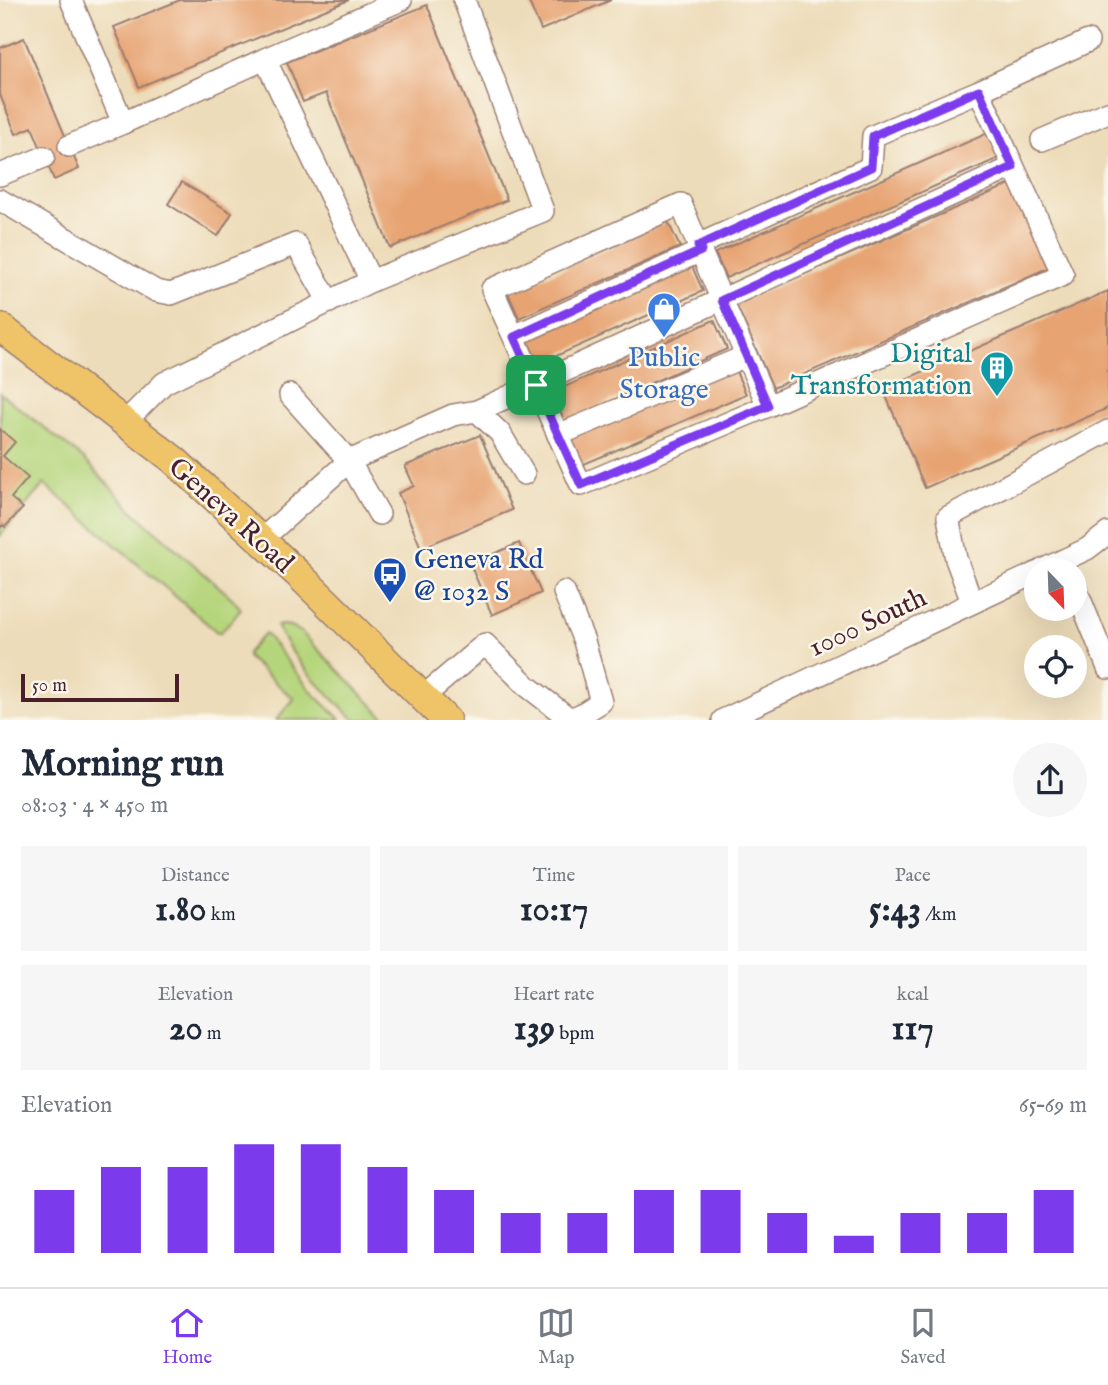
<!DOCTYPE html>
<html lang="en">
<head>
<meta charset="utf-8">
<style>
  :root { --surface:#fff; --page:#f6f6f7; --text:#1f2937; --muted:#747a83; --line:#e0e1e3; --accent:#7c3aed }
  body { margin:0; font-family:"IM FELL English",serif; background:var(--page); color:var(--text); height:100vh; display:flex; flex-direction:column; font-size:26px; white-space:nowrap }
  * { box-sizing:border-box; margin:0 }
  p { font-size:23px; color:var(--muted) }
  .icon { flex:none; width:38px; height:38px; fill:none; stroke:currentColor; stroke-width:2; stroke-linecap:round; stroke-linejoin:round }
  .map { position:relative; height:720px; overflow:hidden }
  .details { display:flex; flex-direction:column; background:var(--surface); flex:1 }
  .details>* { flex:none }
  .needle { width:46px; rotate:157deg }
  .fabs { position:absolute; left:1024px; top:558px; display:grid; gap:14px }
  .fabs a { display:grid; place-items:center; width:63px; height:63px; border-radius:50%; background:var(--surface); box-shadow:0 7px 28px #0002; font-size:35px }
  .scale { position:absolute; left:21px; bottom:18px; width:158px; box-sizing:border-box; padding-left:7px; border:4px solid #4a1f2b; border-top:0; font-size:19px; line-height:24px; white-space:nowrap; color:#4a1f2b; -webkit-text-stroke:5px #fbf7ec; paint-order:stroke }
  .pin { position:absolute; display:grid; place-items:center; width:60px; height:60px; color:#fff; margin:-30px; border-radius:14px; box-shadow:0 4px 10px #0006 }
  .round { display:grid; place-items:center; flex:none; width:74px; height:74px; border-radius:37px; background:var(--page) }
  .headline { display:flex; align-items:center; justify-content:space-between; height:119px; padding:0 21px }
  h1 { font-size:38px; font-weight:800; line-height:52px }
  .metrics { display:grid; grid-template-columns:repeat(3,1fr); gap:10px; height:119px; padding:7px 21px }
  .metrics div { display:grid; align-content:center; border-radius:0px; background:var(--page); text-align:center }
  .metrics b { font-size:35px; font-weight:800 }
  .metrics small { font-size:19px; font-weight:400 }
  .metrics p { font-size:19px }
  .chart { height:196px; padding:14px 21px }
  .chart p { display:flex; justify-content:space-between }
  .chart svg { width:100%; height:126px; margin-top:7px; stroke:var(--accent); stroke-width:6 }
  .tabs { display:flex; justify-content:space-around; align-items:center; height:98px; border-top:2px solid var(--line); background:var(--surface); font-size:19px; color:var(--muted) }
  .tabs a { display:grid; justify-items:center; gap:4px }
  .tabs .current { color:var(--accent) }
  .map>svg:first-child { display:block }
</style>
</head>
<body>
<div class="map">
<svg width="1108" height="720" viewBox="0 0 1108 720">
  <rect width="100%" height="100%" fill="#fbf7ec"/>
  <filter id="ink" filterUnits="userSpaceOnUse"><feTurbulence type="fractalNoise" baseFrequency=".0143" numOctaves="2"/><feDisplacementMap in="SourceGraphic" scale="14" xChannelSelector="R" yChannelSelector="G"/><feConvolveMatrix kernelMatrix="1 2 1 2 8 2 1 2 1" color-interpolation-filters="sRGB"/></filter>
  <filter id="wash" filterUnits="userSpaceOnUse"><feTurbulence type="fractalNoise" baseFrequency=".00686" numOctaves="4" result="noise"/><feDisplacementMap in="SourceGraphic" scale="28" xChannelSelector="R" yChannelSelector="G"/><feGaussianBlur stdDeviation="1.57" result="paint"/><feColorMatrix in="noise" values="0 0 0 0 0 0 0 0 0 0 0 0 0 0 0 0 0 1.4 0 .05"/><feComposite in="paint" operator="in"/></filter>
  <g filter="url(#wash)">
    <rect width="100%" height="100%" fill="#eddcb9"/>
    <g fill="#b5d57c" stroke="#807a54" stroke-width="2">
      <path d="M0,393L84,459L136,514L232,598L241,609L221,632H217L44,484L0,536Z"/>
      <path d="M283,625L290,626L301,632L387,720H355C326,692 294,663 277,626Z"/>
      <path d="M265,633L312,692L341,720H276L294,699L247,657V653Z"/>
    </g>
    <g id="blocks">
      <g fill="#e7a371">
        <path d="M180,0H349L139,87L114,27Z"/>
        <path d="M528,0H611L541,30Z"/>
        <path d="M427,5L507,200L390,248L326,93L303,102L287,62Z"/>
        <path d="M24,38L79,169L54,180L32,127L16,134L0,95V48Z"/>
        <path d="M988,133L999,158L726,278L715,253Z"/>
        <path d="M182,182L232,213L218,236L168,204Z"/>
        <path d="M1013,183L1050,267L773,388L736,304Z"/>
        <path d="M668,222L680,247L519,318L508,293Z"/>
        <path d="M691,264L703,291L538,364L526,337Z"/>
        <path d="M1108,291V408L925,488L883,389Z"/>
        <path d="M714,320L727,349L564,422L551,393Z"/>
        <path d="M734,367L746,394L582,465L570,439Z"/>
        <path d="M0,429L15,442L3,456L28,478L11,498L23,508L5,527L3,525L0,528Z"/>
        <path d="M480,435L512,510L421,548L398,493L414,486L405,466Z"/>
        <path d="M519,543L541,593L492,615L470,564Z"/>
      </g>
    </g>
  </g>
  <g filter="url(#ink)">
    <use href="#blocks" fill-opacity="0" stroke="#9c7e72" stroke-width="2"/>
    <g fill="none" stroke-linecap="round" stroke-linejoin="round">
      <g stroke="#9c7e72" stroke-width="24">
        <g id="minor">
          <path d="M979,91L873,136L871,167L698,245L768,406L1063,275L979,91L1088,41"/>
          <path d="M123,123L265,59"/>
          <path d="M1042,140L1108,112"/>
          <path d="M69,146L123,123L71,0"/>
          <path d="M0,175L44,157"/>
          <path d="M0,200L156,291L171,294L296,244L329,302"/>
          <path d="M698,245L681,204L492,289L581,485L768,406"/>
          <path d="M371,281L543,211L464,0"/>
          <path d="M514,336L701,251"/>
          <path d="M290,395L349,461L453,415L477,411L500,433L524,474"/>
          <path d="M477,411L1013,167"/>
          <path d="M125,422L164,383L371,281L265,59L401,0"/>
          <path d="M558,435L746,356"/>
          <path d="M261,540L349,461L379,514"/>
          <path d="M1042,570L1087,549L1108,533"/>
          <path d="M1074,584L1108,668"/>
          <path d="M972,602L956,559L948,517L1108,431"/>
          <path d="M424,696L485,644L527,686L570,719L582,714L601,702L584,641L564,592"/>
          <path d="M723,720L1036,573"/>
        </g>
      </g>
      <g stroke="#9c7e72" stroke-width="31">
        <path id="major" d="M0,327L174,460L297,573L446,720"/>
      </g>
      <use href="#minor" stroke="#fff" stroke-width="21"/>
      <use href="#major" stroke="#efc469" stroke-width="28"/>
    </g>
  </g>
  <g fill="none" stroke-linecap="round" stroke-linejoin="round" filter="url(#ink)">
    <g stroke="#fff" stroke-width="14">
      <path id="route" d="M979,90L1013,167L722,300L768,406L581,485L514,337L701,251L698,246L871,167L873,136Z"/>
    </g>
    <use href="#route" stroke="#7c3aed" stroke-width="9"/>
  </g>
  <defs>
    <g id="shop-pin" transform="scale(1.75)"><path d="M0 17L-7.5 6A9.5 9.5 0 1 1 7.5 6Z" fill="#3f7fe0" stroke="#fbf7ec"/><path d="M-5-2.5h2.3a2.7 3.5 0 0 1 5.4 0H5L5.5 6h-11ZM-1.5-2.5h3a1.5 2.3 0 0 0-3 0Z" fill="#fff"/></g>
    <g id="building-pin" transform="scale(1.75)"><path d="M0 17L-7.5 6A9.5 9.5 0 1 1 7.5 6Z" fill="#0f9aa8" stroke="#fbf7ec"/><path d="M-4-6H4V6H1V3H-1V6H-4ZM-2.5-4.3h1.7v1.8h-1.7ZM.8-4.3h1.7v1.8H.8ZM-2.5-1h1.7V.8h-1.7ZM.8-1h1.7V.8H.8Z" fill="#fff"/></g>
    <g id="bus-pin" transform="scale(1.75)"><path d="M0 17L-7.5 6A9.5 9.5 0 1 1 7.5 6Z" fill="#1a4fb4" stroke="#fbf7ec"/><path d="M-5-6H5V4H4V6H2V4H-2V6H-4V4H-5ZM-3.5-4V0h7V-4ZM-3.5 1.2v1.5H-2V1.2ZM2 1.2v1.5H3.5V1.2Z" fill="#fff"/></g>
  </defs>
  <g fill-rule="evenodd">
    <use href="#shop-pin" x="664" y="309"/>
    <use href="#building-pin" x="997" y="368"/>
    <use href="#bus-pin" x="390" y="574"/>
  </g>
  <g text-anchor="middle" stroke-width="5" stroke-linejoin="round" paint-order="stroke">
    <g font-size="28" fill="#0d838f" stroke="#fbf7ec" text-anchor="end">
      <text x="972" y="362">Digital<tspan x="972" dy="32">Transformation</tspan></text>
    </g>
    <g font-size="28" fill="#366cbe" stroke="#fbf7ec">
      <text x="664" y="366">Public<tspan x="664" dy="32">Storage</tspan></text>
    </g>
    <g font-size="28" fill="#4a1f2b" stroke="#fbf7ec">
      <text transform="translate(232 514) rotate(42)" y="10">Geneva Road</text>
      <text transform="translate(867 621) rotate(-25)" y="10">1000 South</text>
    </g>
    <g font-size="28" fill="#164399" stroke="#fbf7ec" text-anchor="start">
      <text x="414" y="568">Geneva Rd<tspan x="414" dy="32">@ 1032 S</tspan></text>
    </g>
  </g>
</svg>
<div class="fabs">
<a><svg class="needle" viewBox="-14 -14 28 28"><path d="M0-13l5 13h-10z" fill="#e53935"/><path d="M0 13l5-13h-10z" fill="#747a83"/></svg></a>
<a><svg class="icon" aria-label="locate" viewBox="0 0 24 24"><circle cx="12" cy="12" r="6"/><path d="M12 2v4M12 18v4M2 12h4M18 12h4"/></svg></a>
</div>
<div class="scale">50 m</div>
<div class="pin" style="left:536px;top:385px;background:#1e9e55"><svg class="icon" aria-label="arrive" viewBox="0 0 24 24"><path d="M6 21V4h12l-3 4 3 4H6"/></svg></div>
</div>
<section class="details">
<div class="headline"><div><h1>Morning run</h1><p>08:03 · 4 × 450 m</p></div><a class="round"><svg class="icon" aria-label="share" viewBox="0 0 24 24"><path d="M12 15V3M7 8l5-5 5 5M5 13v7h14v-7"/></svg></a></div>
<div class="metrics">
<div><p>Distance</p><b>1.80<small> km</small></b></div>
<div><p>Time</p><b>10:17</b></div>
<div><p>Pace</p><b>5:43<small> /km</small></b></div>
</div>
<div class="metrics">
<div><p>Elevation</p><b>20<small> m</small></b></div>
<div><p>Heart rate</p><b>139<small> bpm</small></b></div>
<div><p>kcal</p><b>117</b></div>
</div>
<div class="chart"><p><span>Elevation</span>65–69 m</p>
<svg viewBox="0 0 160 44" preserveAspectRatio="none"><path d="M5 44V22M15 44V14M25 44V14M35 44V6M45 44V6M55 44V14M65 44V22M75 44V30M85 44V30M95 44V22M105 44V22M115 44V30M125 44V38M135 44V30M145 44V30M155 44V22"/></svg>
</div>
</section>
<nav class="tabs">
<a class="current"><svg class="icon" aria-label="home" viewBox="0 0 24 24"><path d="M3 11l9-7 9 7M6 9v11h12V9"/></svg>Home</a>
<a><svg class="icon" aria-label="map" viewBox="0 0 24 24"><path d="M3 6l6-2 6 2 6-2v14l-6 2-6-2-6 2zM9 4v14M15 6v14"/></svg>Map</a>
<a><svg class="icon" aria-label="saved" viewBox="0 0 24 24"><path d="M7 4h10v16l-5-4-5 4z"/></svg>Saved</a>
</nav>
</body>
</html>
